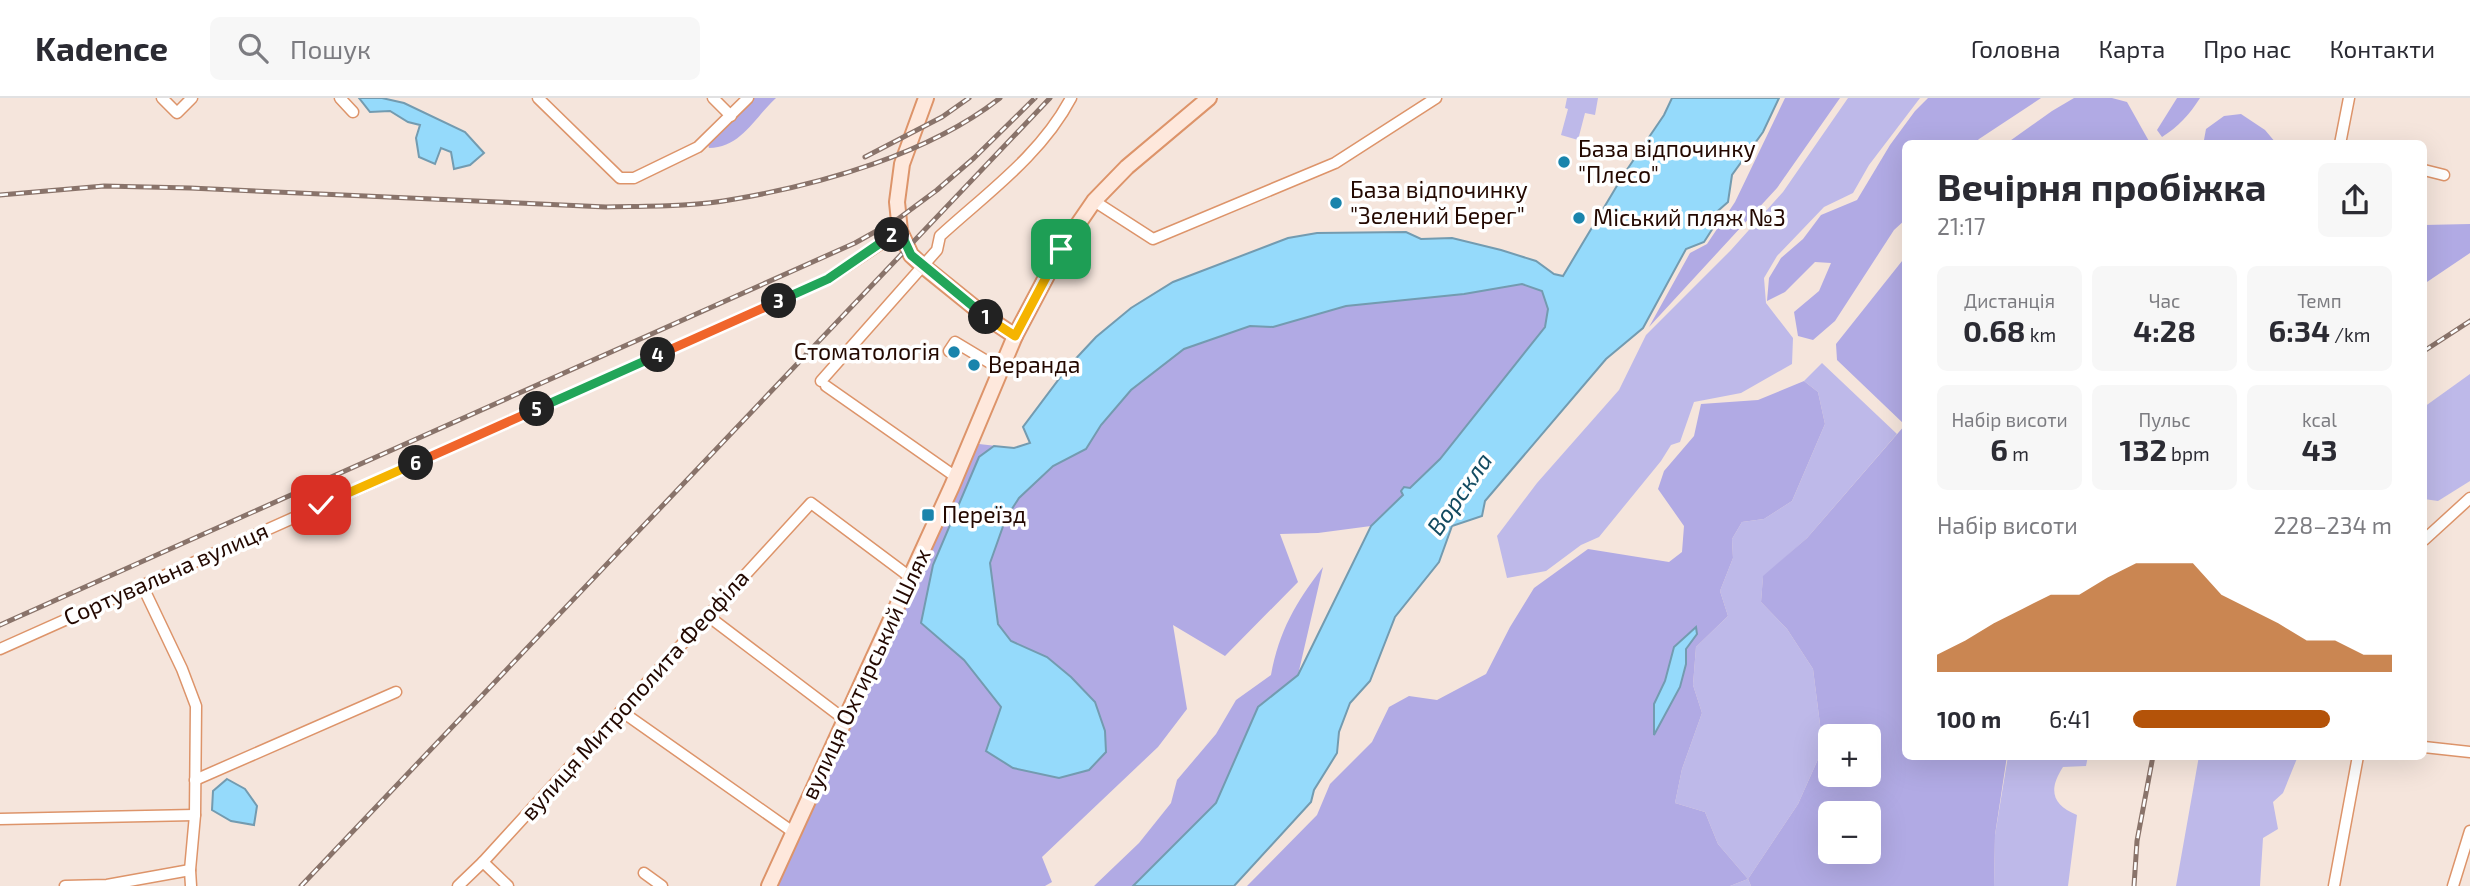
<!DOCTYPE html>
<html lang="uk">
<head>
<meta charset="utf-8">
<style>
  :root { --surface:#fff; --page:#f7f7f7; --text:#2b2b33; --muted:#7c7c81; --line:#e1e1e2; --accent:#b45309 }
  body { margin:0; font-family:"Exo 2",sans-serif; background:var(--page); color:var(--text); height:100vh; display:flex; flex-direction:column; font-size:26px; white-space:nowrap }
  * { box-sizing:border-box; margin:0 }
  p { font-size:23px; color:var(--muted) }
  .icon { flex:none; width:38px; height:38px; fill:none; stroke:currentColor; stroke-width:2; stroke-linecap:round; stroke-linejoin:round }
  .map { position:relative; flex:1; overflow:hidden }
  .details { position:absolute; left:1902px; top:42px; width:525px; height:620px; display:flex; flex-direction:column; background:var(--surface); border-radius:10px; box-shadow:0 7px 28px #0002 }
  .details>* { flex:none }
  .buttons { position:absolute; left:1818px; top:626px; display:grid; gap:14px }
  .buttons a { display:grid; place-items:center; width:63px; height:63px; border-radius:10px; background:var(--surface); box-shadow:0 7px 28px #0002; font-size:35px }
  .pin { position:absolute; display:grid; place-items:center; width:60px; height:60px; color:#fff; margin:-30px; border-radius:14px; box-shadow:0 4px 10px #0006 }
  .km { position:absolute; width:35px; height:35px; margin:-18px; border-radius:50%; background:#222; color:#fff; font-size:19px; line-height:35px; text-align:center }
  .round { display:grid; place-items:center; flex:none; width:74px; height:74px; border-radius:10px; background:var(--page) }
  .head { display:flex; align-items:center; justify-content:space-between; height:119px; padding:0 35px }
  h1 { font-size:38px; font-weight:700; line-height:52px }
  .metrics { display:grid; grid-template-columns:repeat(3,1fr); gap:10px; height:119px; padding:7px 35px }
  .metrics div { display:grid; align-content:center; border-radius:10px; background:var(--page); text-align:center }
  .metrics b { font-size:30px; font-weight:700 }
  .metrics small { font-size:19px; font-weight:400 }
  .metrics p { font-size:19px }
  .chart { height:196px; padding:14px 35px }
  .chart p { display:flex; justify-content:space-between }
  .chart svg { width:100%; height:126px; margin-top:7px; fill:var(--accent); opacity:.7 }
  ul { padding:0 35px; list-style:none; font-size:23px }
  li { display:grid; grid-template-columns:112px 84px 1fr; align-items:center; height:52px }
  li i { height:18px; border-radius:9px; background:var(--accent) }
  header { display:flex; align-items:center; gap:42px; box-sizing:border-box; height:98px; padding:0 35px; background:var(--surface); border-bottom:2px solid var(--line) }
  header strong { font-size:33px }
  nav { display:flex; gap:38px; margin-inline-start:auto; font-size:24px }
  .search { width:490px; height:63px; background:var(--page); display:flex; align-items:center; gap:18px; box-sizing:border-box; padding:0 24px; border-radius:10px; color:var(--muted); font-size:26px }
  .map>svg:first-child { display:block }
</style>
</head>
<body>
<header>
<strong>Kadence</strong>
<div class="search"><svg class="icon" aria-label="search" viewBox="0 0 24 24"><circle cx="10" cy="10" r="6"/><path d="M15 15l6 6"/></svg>Пошук</div>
<nav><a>Головна</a><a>Карта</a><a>Про нас</a><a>Контакти</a></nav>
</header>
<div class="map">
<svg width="2470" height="788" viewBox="0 0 2470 788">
  <rect width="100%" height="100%" fill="#f5e5dc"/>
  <g fill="#beb9e9">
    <path d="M1567,0H1598L1595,17L1585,15L1578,42L1561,37L1568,11L1565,10Z"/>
    <path d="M1848,0H1920L1869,67L1853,95L1824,109L1777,158L1764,180L1766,205L1793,240L1792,266L1741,295L1694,304L1680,344L1671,347L1661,363L1599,439L1581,447L1546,473L1507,480L1497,438L1537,385L1619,292L1646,237L1731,152L1783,94Z"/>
    <path d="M1822,265L1897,336L1807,440L1763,479L1761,504L1787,531L1813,571L1823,650L1798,706L1748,781L1751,788H1730L1748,781L1718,746L1705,714L1675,705L1682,671L1702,615L1693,587L1696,549L1728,518L1720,493L1733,460L1732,441L1742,424L1764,421L1792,403L1825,326L1818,294L1804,283Z"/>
    <path d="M2470,276V383L2438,403L2424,401V309Z"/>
    <path d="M2008,658H2088L2086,668L2063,669C2048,692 2052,707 2077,717L2068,788H1994L1995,737Z"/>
    <path d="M2199,658H2298L2283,695L2273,704L2278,731L2263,740L2260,788H2176Z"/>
  </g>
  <g fill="#b1aae4" fill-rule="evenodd">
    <path d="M751,0H776C755,19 741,50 709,50L707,43Z"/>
    <path d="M1785,0H1840L1777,90L1649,229L1690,155L1707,146L1735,104Z"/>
    <path d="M1928,0H2041L1979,41L1975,45L1906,46V121L1894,132L1835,223L1813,242L1798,238L1794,214L1819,193L1831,165L1815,164L1785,194L1767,203L1769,180L1781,160L1803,141L1821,117L1857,102L1890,47L1915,13Z"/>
    <path d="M2074,0H2112L2127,4L2150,45H2007L2052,13Z"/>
    <path d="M2177,0H2200C2190,16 2178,29 2162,39L2157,32Z"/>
    <path d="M2241,16L2265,32L2276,45H2200L2204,42L2206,31L2224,18Z"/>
    <path d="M2470,126V155L2424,186V127Z"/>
    <path d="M1906,158V658H2007L1995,737L1994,788H1751L1748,781L1730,788H1247L1317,717L1330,686L1372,644L1389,609L1409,598L1437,602L1486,576L1510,529L1534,490L1588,451L1669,464L1682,454L1684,428L1658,391L1664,373L1694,338L1701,306L1758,302L1804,283L1818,294L1825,326L1792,403L1764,421L1742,424L1732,441L1733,460L1720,493L1728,518L1696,549L1693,587L1702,615L1682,671L1675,705L1705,714L1718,746L1748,781L1798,706L1823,650L1813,571L1787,531L1761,504L1763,478L1807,440L1905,327L1837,262L1836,246ZM1830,639H1869V677H1830ZM1830,716H1869V754H1830Z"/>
    <path d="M1522,186L1542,193L1548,211L1545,229L1440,361L1371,428L1318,435L1280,436L1298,484L1225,558L1173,527L1187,611L1158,649L1042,759L1052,784L1045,788H776L979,346L1014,350L994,348L921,525L964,562L1001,609L1013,670L1059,680L1089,671L1106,654L1095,604L1071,579L1047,559L1011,543L998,526L990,465L1006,420L1019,400L1053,368L1086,351L1101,327L1131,292L1184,251L1250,228L1273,229L1346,208L1464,196Z"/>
    <path d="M1323,469L1298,577L1258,609L1216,705L1133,788H1094L1139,745L1171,705L1177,682L1216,636L1236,602L1271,577C1279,533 1296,504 1323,469Z"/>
  </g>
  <g fill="#95dafb" stroke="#739bb0" stroke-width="2">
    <path d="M359,0H382L404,5L465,34L484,55L470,67L454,71L451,54L441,50L435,66L419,59L416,40L420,27L408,24L390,13L370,14Z"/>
    <path d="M1672,0H1779L1763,34L1732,77L1728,104L1711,119L1713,130L1704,144L1686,151L1643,230L1606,261L1485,403L1482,418L1452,428L1439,464L1395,519L1370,583L1350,605L1339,634L1337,655L1314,692L1311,704L1234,788H1133L1216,705L1258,609L1298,577L1371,428L1403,397L1401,393L1404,389L1410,390L1440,361L1545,229L1548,211L1542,193L1522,186L1464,196L1346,208L1273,229L1250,228L1184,251L1131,292L1101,327L1086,351L1053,368L1019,400L1006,420L990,465L998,526L1011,543L1047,559L1071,579L1095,604L1105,633L1106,654L1089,672L1059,680L1013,670L986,653L1001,609L964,562L921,525L933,467L979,359L994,348L1014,350L1030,345L1023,329L1068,269L1096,239L1131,210L1173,184L1288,140L1317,135L1406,134L1421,141L1452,140L1501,152L1536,163L1554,176L1563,178L1624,76L1664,17Z"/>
    <path d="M1696,529L1697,536L1686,551V566L1680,589L1654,637V606L1665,583L1674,549Z"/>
    <path d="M227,681L245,691L257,708L254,727L231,723L212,712L213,693Z"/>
  </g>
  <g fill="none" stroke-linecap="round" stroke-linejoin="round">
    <g stroke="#dd946a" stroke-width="13">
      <g id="street">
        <path d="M162,0L177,15L192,0"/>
        <path d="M340,0L353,14"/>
        <path d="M538,0L620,80H634L698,49L748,0"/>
        <path d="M713,0L731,18"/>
        <path d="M2340,46L2349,0"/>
        <path d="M2424,72L2444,77"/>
        <path d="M1094,103L1153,141L1335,65L1436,0"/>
        <path d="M949,253L955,244L1000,271"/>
        <path d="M821,283L937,152L940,138C987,95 1041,57 1071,0"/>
        <path d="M826,288L956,379"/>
        <path d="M2424,442L2470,400"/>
        <path d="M142,487L182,571L196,608L195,717L190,772L191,788"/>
        <path d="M708,518L844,621"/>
        <path d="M0,551L828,181L900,133"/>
        <path d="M621,613L793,734"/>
        <path d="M2424,649L2470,654"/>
        <path d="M195,682L396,594"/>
        <path d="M0,721L195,717"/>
        <path d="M483,764L508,788"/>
        <path d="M644,775L662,788"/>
        <path d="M65,788L107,787L190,772"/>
        <path d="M458,788L483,764L811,405L910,479"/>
        <path d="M2334,788L2358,658"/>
        <path d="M2453,788L2470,733"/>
      </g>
    </g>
    <g stroke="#dd946a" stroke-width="18">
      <g id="secondary">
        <path d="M926,0L902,66L897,104L900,133L911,157L923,168L985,218L1015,238"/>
        <path d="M769,788L952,388L1015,238L1061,151L1094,103L1127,69L1209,0"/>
      </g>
    </g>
    <use href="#street" stroke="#fff" stroke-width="10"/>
    <use href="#secondary" stroke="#fee8dc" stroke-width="14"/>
    <g stroke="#89736a" stroke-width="5">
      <g id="rail">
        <path d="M865,59L942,19L969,0"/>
        <path d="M0,97L104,88L190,90L606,109C649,108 693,109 735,101C822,86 929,56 1000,0"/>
        <path d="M2424,253L2470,223"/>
        <path d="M0,527L855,145L898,121L937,92L974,60L1035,0"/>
        <path d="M301,788L1050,0"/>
        <path d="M2134,788L2137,743L2153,658"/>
      </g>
    </g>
    <use href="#rail" stroke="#fff" stroke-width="2.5" stroke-dasharray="8" stroke-linecap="butt"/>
  </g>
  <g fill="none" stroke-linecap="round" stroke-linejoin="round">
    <g stroke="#fff" stroke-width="14">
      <path id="split-1" d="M986,219L1015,238L1061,151"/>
    </g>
    <g stroke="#fff" stroke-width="14">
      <path id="split-2" d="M892,137L900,133L911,157L986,219"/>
    </g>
    <g stroke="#fff" stroke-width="14">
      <path id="split-3" d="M779,203L828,181L892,137"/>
    </g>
    <g stroke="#fff" stroke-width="14">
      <path id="split-4" d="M658,257L779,203"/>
    </g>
    <g stroke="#fff" stroke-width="14">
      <path id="split-5" d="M537,311L658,257"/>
    </g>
    <g stroke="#fff" stroke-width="14">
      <path id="split-6" d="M416,365L537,311"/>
    </g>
    <g stroke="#fff" stroke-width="14">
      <path id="split-7" d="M321,407L416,365"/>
    </g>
    <use href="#split-1" stroke="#f5b400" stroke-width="9"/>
    <use href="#split-2" stroke="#22a559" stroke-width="9"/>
    <use href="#split-3" stroke="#22a559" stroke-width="9"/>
    <use href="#split-4" stroke="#f0652b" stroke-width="9"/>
    <use href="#split-5" stroke="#22a559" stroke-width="9"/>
    <use href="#split-6" stroke="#f0652b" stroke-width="9"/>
    <use href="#split-7" stroke="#f5b400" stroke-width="9"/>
  </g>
  <g fill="#1984ac" stroke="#fff" stroke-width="2.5">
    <circle cx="1564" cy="64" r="7"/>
    <circle cx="1336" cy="105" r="7"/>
    <circle cx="1579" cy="120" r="7"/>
    <circle cx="954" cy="254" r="7"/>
    <circle cx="974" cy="267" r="7"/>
    <rect x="921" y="410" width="14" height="14" rx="3.5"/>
  </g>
  <g text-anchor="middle" stroke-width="7" stroke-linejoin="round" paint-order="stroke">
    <g font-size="23" fill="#230800" stroke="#fff" text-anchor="start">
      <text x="1578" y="59">База відпочинку<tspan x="1578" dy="26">"Плесо"</tspan></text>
      <text x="1350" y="100">База відпочинку<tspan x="1350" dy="26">"Зелений Берег"</tspan></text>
      <text x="1593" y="128">Міський пляж №3</text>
      <text x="940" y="262" text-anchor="end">Стоматологія</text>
      <text x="988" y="275">Веранда</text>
      <text x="942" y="425">Переїзд</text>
    </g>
    <g font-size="23" fill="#230800" stroke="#fff">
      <text transform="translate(166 476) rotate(-24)" y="8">Сортувальна вулиця</text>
      <text transform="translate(866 576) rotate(-65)" y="8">вулиця Охтирський Шлях</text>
      <text transform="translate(635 597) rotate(-48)" y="8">вулиця Митрополита Феофіла</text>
    </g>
    <g font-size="24" font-style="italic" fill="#124b61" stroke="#fff">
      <text transform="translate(1460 396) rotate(-55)" y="8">Ворскла</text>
    </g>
  </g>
</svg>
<div class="buttons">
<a>+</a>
<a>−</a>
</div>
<div class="pin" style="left:1061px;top:151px;background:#1e9e55"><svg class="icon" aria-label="arrive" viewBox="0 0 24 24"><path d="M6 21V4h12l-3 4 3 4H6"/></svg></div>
<div class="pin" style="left:321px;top:407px;background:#d93025"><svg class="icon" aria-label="check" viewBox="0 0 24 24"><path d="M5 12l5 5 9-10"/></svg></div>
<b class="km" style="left:986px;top:219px">1</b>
<b class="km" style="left:892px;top:137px">2</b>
<b class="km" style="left:779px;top:203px">3</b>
<b class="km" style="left:658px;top:257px">4</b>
<b class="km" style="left:537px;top:311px">5</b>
<b class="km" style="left:416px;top:365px">6</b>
<section class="details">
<div class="head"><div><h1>Вечірня пробіжка</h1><p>21:17</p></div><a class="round"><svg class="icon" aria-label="share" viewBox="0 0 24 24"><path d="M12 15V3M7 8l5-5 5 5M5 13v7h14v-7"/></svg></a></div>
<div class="metrics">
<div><p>Дистанція</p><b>0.68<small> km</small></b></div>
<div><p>Час</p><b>4:28</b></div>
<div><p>Темп</p><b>6:34<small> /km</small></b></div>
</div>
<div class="metrics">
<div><p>Набір висоти</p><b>6<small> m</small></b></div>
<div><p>Пульс</p><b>132<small> bpm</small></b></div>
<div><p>kcal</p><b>43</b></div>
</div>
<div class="chart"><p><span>Набір висоти</span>228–234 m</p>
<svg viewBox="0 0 160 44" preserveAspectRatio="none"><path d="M0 44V38L10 33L20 27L30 22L40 17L50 17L60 11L70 6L80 6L90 6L100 17L110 22L120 27L130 33L140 33L150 38L160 38V44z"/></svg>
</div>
<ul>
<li><b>100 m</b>6:41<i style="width:76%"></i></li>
</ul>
</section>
</div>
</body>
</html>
